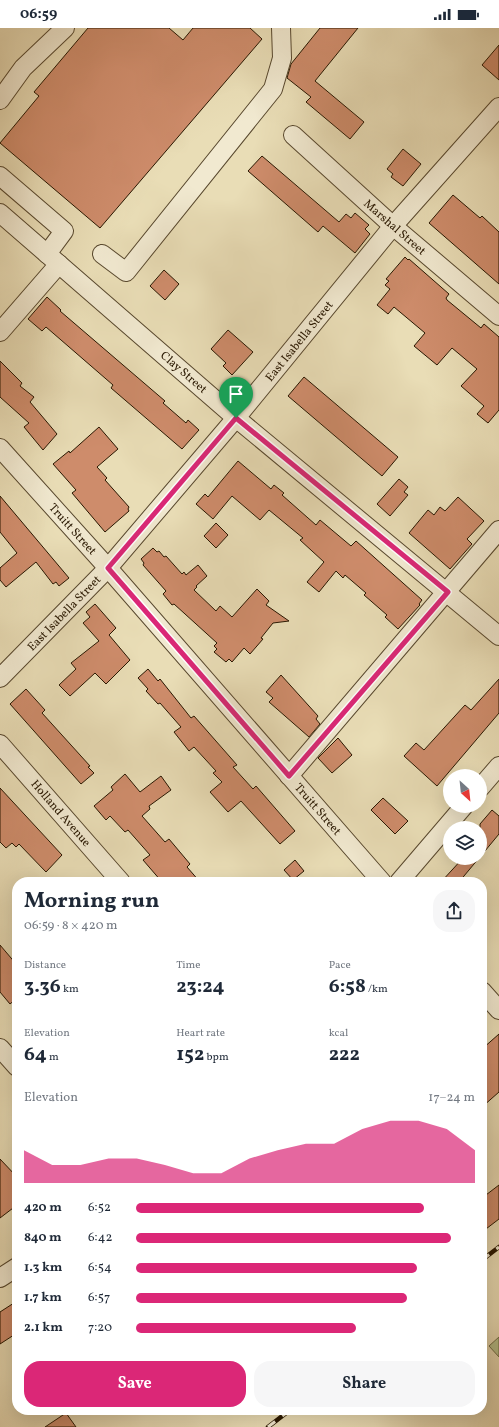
<!DOCTYPE html>
<html lang="en">
<head>
<meta charset="utf-8">
<style>
  :root { --surface:#fff; --page:#f6f6f7; --text:#1f2937; --muted:#747a83; --accent:#db2777 }
  body { margin:0; font-family:Vollkorn,serif; background:var(--page); color:var(--text); height:100vh; display:flex; flex-direction:column; font-size:15px; white-space:nowrap }
  * { box-sizing:border-box; margin:0 }
  p { font-size:13px; color:var(--muted) }
  .icon { flex:none; width:22px; height:22px; fill:none; stroke:currentColor; stroke-width:2; stroke-linecap:round; stroke-linejoin:round }
  .map { position:relative; flex:1; overflow:hidden }
  .side { position:absolute; left:12px; top:849px; width:475px; height:538px; display:flex; flex-direction:column; background:var(--surface); border-radius:16px; box-shadow:0 4px 16px #0002 }
  .side>* { flex:none }
  .needle { width:26px; rotate:153deg }
  .tools { position:absolute; left:443px; top:741px; display:grid; gap:8px }
  .tools a { display:grid; place-items:center; width:44px; height:44px; border-radius:50%; background:var(--surface); box-shadow:0 4px 16px #0002; font-size:20px }
  .pin { position:absolute; display:grid; place-items:center; width:34px; height:34px; color:#fff; margin:-41px -17px; border-radius:50% 50% 50% 0; rotate:-45deg; box-shadow:0 0 4px #0007 }
  .pin .icon { rotate:45deg }
  .round { display:grid; place-items:center; flex:none; width:42px; height:42px; border-radius:16px; background:var(--page) }
  .summary { display:flex; align-items:center; justify-content:space-between; height:68px; padding:0 12px }
  h1 { font-size:22px; font-weight:700; line-height:30px }
  .figures { display:grid; grid-template-columns:repeat(3,1fr); gap:6px; height:68px; padding:4px 12px }
  .figures div { display:grid; align-content:center }
  .figures b { font-size:20px; font-weight:700 }
  .figures small { font-size:11px; font-weight:400 }
  .figures p { font-size:11px }
  .chart { height:112px; padding:8px 12px }
  .chart p { display:flex; justify-content:space-between }
  .chart svg { width:100%; height:72px; margin-top:4px; fill:var(--accent); opacity:.7 }
  .primary-button { display:flex; gap:8px; margin-top:auto; padding:8px 12px }
  .primary-button a { flex:1; height:46px; border-radius:16px; background:var(--accent); color:#fff; font-size:16px; font-weight:700; line-height:46px; text-align:center }
  .primary-button a+a { background:var(--page); color:var(--text) }
  ul { padding:0 12px; list-style:none; font-size:13px }
  li { display:grid; grid-template-columns:64px 48px 1fr; align-items:center; height:30px }
  li i { height:10px; border-radius:5px; background:var(--accent) }
  .status { display:flex; justify-content:space-between; align-items:center; height:28px; padding:0 20px; background:var(--surface); direction:ltr }
  .status svg { height:11px; fill:currentColor }
  .map>svg:first-child { display:block }
</style>
</head>
<body>
<div class="status"><b>06:59</b><svg viewBox="0 0 49 12"><path d="M0 12V9h3v3zM5 12V6h3v6zM10 12V3h3v9zM15 12V0h3v12zM26 1h20v11H26zM47 4h2v5h-2z"/></svg></div>
<div class="map">
<svg width="499" height="1399" viewBox="0 0 499 1399">
  <rect width="100%" height="100%" fill="#e9ddb6"/>
  <filter id="stains"><feTurbulence type="fractalNoise" baseFrequency=".005" numOctaves="4"/><feColorMatrix values="0 0 0 0 .2 0 0 0 0 .09 0 0 0 0 .02 0 0 0 .5 -.17"/></filter>
  <radialGradient id="worn" r=".72"><stop offset=".6" stop-color="#630" stop-opacity="0"/><stop offset="1" stop-color="#630" stop-opacity=".3"/></radialGradient>
  <path fill="#b6c18e" stroke="#6f6c48" d="M499,1309V1329L489,1318Z"/>
  <g fill="#ce8c6b" stroke="#281701">
    <path d="M88,0H169L183,12L193,0H250L262,11L100,200L0,115L39,68L34,64Z"/>
    <path d="M320,0H358L315,53L364,94L350,111L306,74L311,69L287,50L291,36Z"/>
    <path d="M499,17V52L482,37Z"/>
    <path d="M403,121L421,136L403,158L391,149L393,146L387,141Z"/>
    <path d="M262,128L339,194L346,186L351,190L355,185L369,197L365,201L370,206L355,225L323,198L318,204L248,143Z"/>
    <path d="M453,167L480,190L482,188L499,204V256L429,195Z"/>
    <path d="M405,229L408,232L409,231L449,266L446,270L447,272L481,300L484,296L499,309V382L488,395L477,386L484,378L461,358L477,341L452,320L437,337L414,318L425,305L394,279L388,286L377,277L390,261L385,257L389,253L386,251Z"/>
    <path d="M164,242L179,256L165,272L150,258Z"/>
    <path d="M47,269L61,282L60,283L165,373L163,375L186,395L188,392L199,402L182,421L111,360L113,357L46,299L42,303L28,291Z"/>
    <path d="M228,302L253,324L232,347L223,338L226,335L211,321Z"/>
    <path d="M0,333L22,355L20,358L34,369L30,374L57,406L43,422L24,399L29,395L0,369Z"/>
    <path d="M304,349L398,429L382,448L288,368Z"/>
    <path d="M99,399L118,421L97,439L107,450L105,452L129,479L128,481L129,483L105,504L72,465L76,462L53,436L69,423L70,425Z"/>
    <path d="M238,433L271,461L274,457L284,465L282,467L316,497L320,492L351,518L356,513L422,572L419,576L420,577L398,601L385,589L387,587L364,567L366,565L345,547L343,550L336,543L319,564L307,554L324,534L300,512L303,510L269,482L260,492L232,468L213,491L196,476L205,466L208,469Z"/>
    <path d="M399,451L408,459L404,464L408,467L390,488L377,476Z"/>
    <path d="M0,468L69,550L59,558L56,554L53,556L36,534L6,559L0,552V540L17,525L0,504Z"/>
    <path d="M458,469L484,493L467,511L472,516L450,541L409,505L428,482L434,487L440,479L445,483Z"/>
    <path d="M216,495L228,507L216,520L204,508Z"/>
    <path d="M153,520L157,524L159,523L164,529L166,528L182,546L184,544L186,547L198,537L207,548L196,558L197,559L194,562L216,583L220,578L232,589L257,561L269,573L266,577L289,593L273,595L261,610L263,611L250,626L244,620L232,634L229,631L226,634L214,624L217,621L214,618L217,615L174,576L172,577L163,566L166,563L143,537L144,535L141,531Z"/>
    <path d="M95,576L116,600L109,607L130,632L106,656L95,645L70,668L59,657L76,641L71,635L99,613L83,595L90,589L86,584Z"/>
    <path d="M148,641L158,653L160,651L191,690L194,688L237,737L233,739L253,761L256,758L295,803L280,816L241,773L228,784L210,764L222,754L213,745L216,743L194,719L189,723L174,704L181,699L160,675L158,676L146,663L148,661L138,650Z"/>
    <path d="M281,647L318,688L316,691L320,696L309,709L269,674L273,670L266,664Z"/>
    <path d="M499,651V685L437,758L404,728L416,715L424,722L465,677L471,682Z"/>
    <path d="M26,661L45,682L42,685L90,738L88,739L94,745L81,756L10,676Z"/>
    <path d="M338,710L352,727L332,745L318,730Z"/>
    <path d="M125,746L140,764L161,748L171,762L149,778L150,781L142,788L165,814L169,811L190,836L187,839L200,854H162L143,832L150,827L128,802L125,804L110,788L106,792L94,778L113,762L111,759Z"/>
    <path d="M0,760L62,827L46,844L19,816L16,819L12,815L6,820L0,814Z"/>
    <path d="M383,770L408,793L395,806L371,782Z"/>
    <path d="M492,782L499,788V806L480,829V796Z"/>
    <path d="M463,830H479L459,854H441Z"/>
    <path d="M295,832L304,843L293,852L284,842Z"/>
    <path d="M0,917L17,937V970L10,976L0,964Z"/>
    <path d="M499,1006V1064L482,1079V1021Z"/>
    <path d="M0,1131L17,1149V1177L0,1190Z"/>
    <path d="M499,1157V1191L482,1204V1170Z"/>
    <path d="M17,1273V1305L0,1316V1284Z"/>
    <path d="M66,1385L76,1399H45Z"/>
  </g>
  <g fill="none" stroke-linecap="round" stroke-linejoin="round">
    <g stroke="#58482e" stroke-width="20">
      <g id="minor">
        <path d="M0,72L23,40L65,0"/>
        <path d="M293,107L393,198L499,288"/>
        <path d="M0,148L64,203L47,226"/>
        <path d="M0,185L236,390L499,608"/>
        <path d="M102,226L126,244L273,61L282,30L281,0"/>
        <path d="M0,304L59,236"/>
        <path d="M0,420L108,540L382,854"/>
        <path d="M0,650L108,540L236,390L393,198L499,79"/>
        <path d="M0,716L121,854"/>
        <path d="M289,748L499,502"/>
        <path d="M480,760L499,738"/>
        <path d="M399,854L464,778"/>
        <path d="M482,963L499,982"/>
        <path d="M0,1020L17,1039"/>
        <path d="M0,1250L17,1239"/>
      </g>
    </g>
    <use href="#minor" stroke="#f1e9d0" stroke-width="18"/>
    <g stroke="#281701" stroke-width="4.5">
      <g id="rail">
        <path d="M482,1232L499,1219"/>
        <path d="M268,1399L290,1382"/>
      </g>
    </g>
    <use href="#rail" stroke="#f1e9d0" stroke-width="3" stroke-dasharray="9" stroke-linecap="butt"/>
  </g>
  <g fill="none" stroke-linecap="round" stroke-linejoin="round">
    <g stroke="#fff" stroke-width="8">
      <path id="route" d="M236,390L448,564L289,748L108,540Z"/>
    </g>
    <use href="#route" stroke="#db2777" stroke-width="5"/>
  </g>
  <g text-anchor="middle" stroke-width="4" stroke-linejoin="round" paint-order="stroke">
    <g font-size="12" fill="#281701" stroke="#f1e9d0">
      <text transform="translate(395 199) rotate(41)" y="4">Marshal Street</text>
      <text transform="translate(299 313) rotate(-51)" y="4">East Isabella Street</text>
      <text transform="translate(184 344) rotate(41)" y="4">Clay Street</text>
      <text transform="translate(73 501) rotate(48)" y="4">Truitt Street</text>
      <text transform="translate(64 585) rotate(-46)" y="4">East Isabella Street</text>
      <text transform="translate(318 781) rotate(49)" y="4">Truitt Street</text>
      <text transform="translate(61 785) rotate(49)" y="4">Holland Avenue</text>
    </g>
  </g>
  <rect width="100%" height="100%" filter="url(#stains)"/>
  <rect width="100%" height="100%" fill="url(#worn)"/>
</svg>
<div class="tools">
<a><svg class="needle" viewBox="-14 -14 28 28"><path d="M0-13l5 13h-10z" fill="#e53935"/><path d="M0 13l5-13h-10z" fill="#747a83"/></svg></a>
<a><svg class="icon" aria-label="layers" viewBox="0 0 24 24"><path d="M12 4l9 5-9 5-9-5zM3 14l9 5 9-5"/></svg></a>
</div>
<div class="pin" style="left:236px;top:390px;background:#1e9e55"><svg class="icon" aria-label="arrive" viewBox="0 0 24 24"><path d="M6 21V4h12l-3 4 3 4H6"/></svg></div>
<section class="side">
<div class="summary"><div><h1>Morning run</h1><p>06:59 · 8 × 420 m</p></div><a class="round"><svg class="icon" aria-label="share" viewBox="0 0 24 24"><path d="M12 15V3M7 8l5-5 5 5M5 13v7h14v-7"/></svg></a></div>
<div class="figures">
<div><p>Distance</p><b>3.36<small> km</small></b></div>
<div><p>Time</p><b>23:24</b></div>
<div><p>Pace</p><b>6:58<small> /km</small></b></div>
</div>
<div class="figures">
<div><p>Elevation</p><b>64<small> m</small></b></div>
<div><p>Heart rate</p><b>152<small> bpm</small></b></div>
<div><p>kcal</p><b>222</b></div>
</div>
<div class="chart"><p><span>Elevation</span>17–24 m</p>
<svg viewBox="0 0 160 44" preserveAspectRatio="none"><path d="M0 44V24L10 33L20 33L30 29L40 29L50 33L60 38L70 38L80 29L90 24L100 20L110 20L120 11L130 6L140 6L150 11L160 24V44z"/></svg>
</div>
<ul>
<li><b>420 m</b>6:52<i style="width:85%"></i></li>
<li><b>840 m</b>6:42<i style="width:93%"></i></li>
<li><b>1.3 km</b>6:54<i style="width:83%"></i></li>
<li><b>1.7 km</b>6:57<i style="width:80%"></i></li>
<li><b>2.1 km</b>7:20<i style="width:65%"></i></li>
</ul>
<div class="primary-button"><a>Save</a><a>Share</a></div>
</section>
</div>
</body>
</html>
